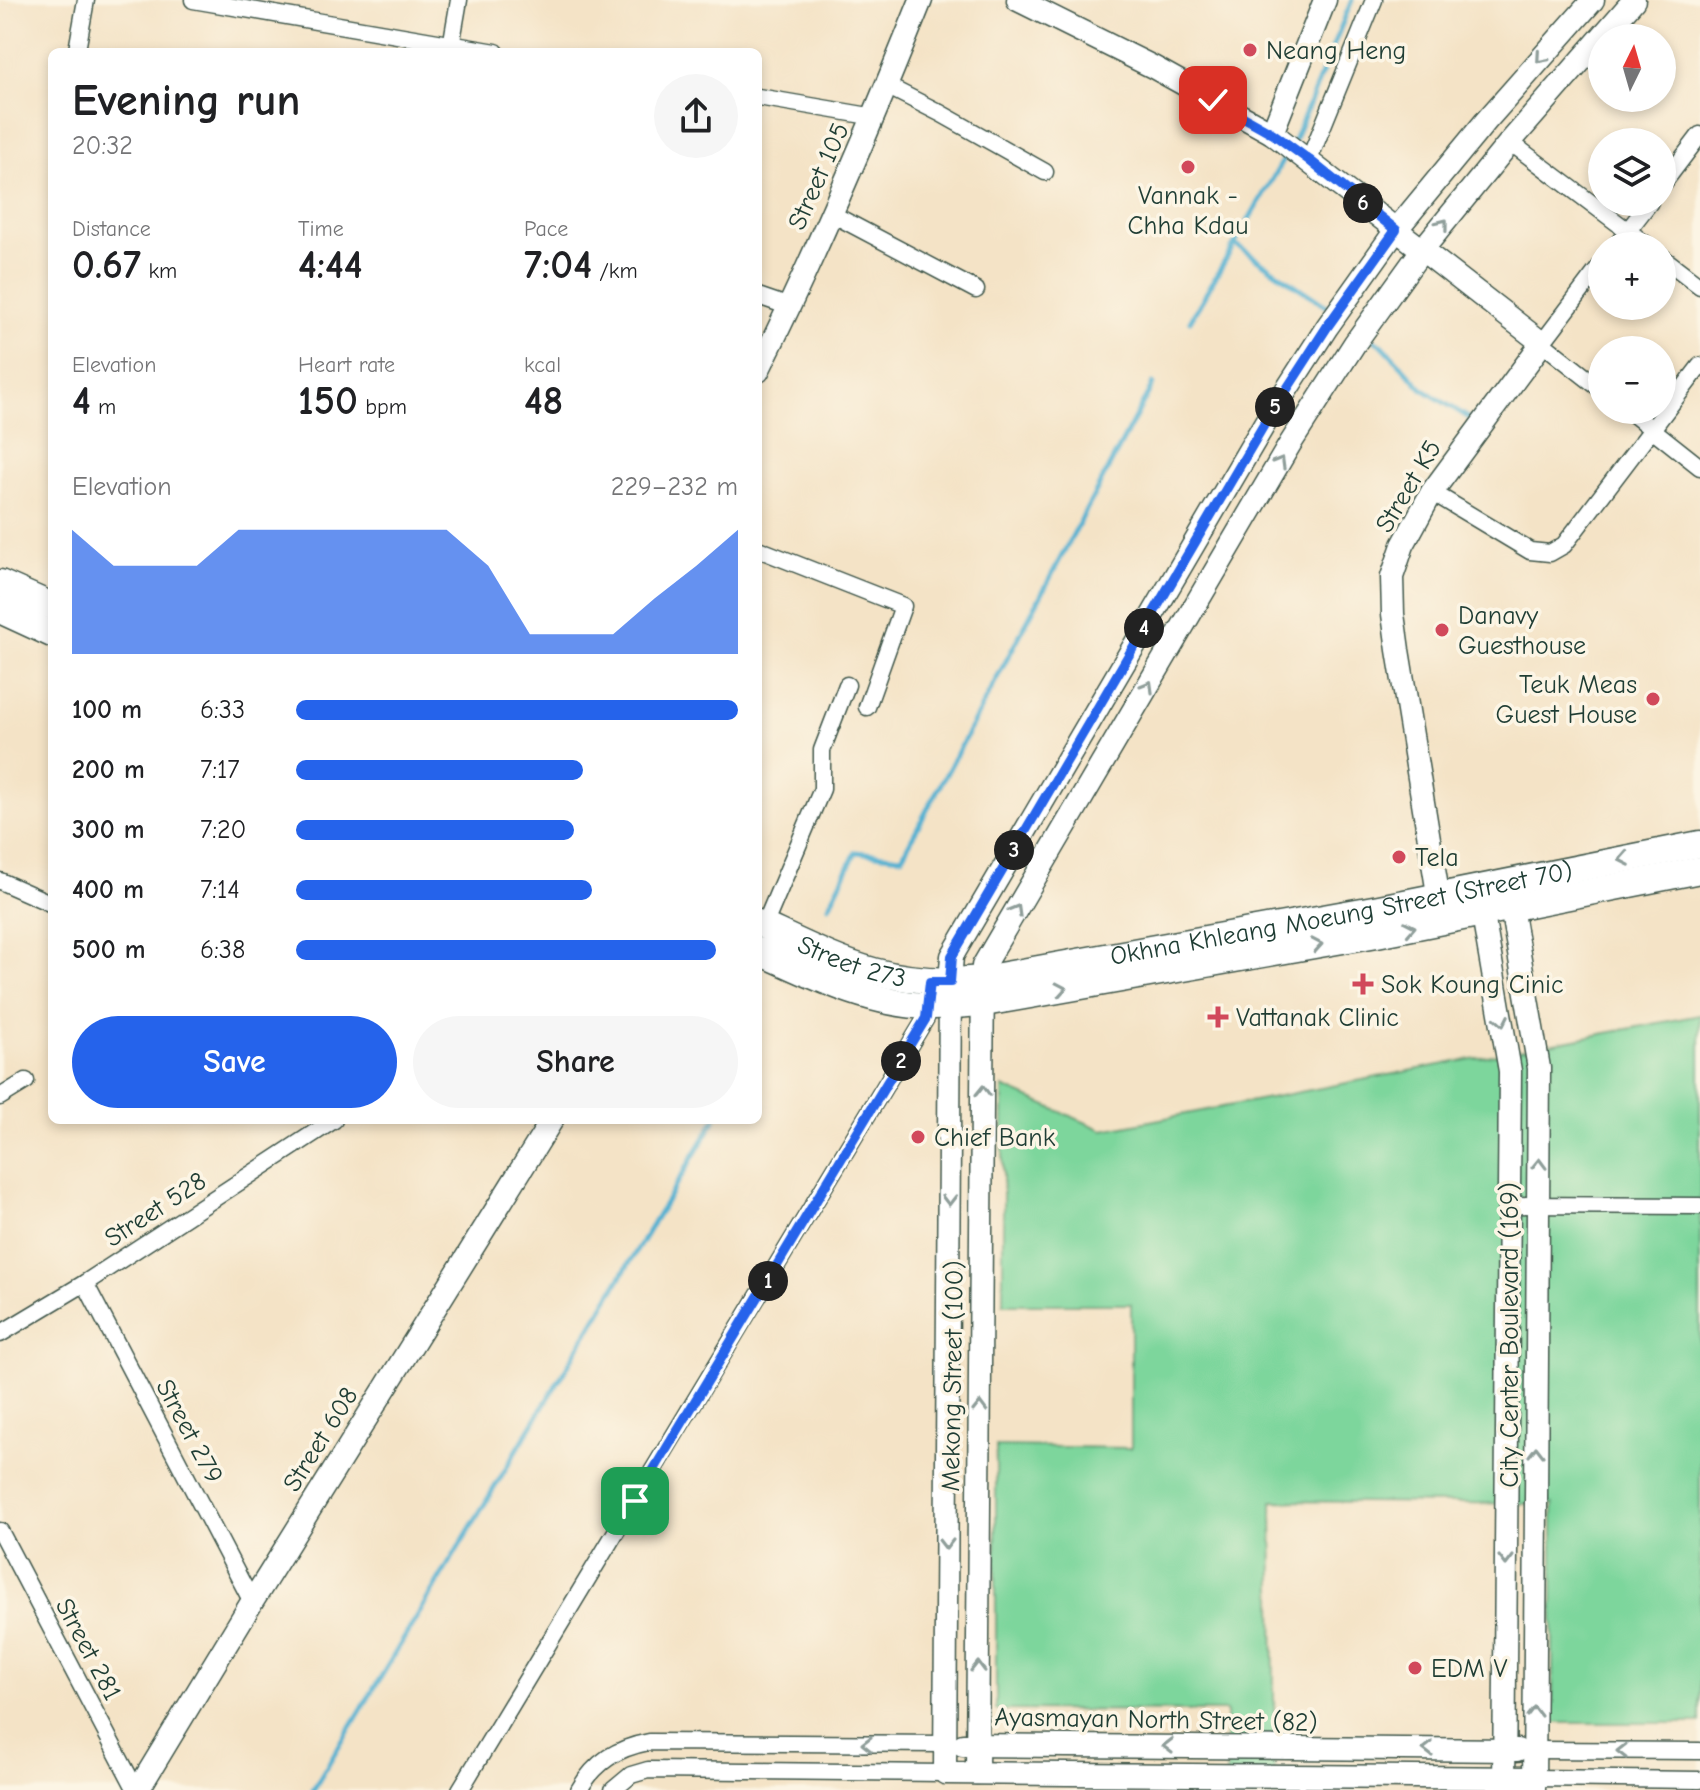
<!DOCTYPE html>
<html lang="en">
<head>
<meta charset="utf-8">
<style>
  :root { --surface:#fff; --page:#f6f6f6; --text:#202124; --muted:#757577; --accent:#2563eb }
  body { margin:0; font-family:"Comic Neue",sans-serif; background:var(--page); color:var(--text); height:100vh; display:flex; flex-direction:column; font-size:30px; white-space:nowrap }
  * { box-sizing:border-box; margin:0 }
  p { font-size:26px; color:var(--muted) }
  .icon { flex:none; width:44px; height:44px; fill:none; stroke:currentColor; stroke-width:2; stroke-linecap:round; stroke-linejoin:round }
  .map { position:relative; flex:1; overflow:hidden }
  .details { position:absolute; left:48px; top:48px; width:714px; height:1076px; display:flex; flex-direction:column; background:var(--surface); border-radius:12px; box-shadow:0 4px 12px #0003 }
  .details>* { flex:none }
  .needle { width:52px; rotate:5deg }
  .controls { position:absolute; left:1588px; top:24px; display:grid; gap:16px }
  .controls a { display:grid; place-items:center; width:88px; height:88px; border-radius:50%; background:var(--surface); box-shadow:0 4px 12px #0003; font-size:40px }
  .pin { position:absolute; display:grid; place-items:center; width:68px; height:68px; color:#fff; margin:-34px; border-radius:16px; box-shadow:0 4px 12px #0006 }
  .km { position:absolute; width:40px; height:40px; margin:-20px; border-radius:50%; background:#222; color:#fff; font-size:22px; line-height:40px; text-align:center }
  .round { display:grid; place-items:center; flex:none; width:84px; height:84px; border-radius:42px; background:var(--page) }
  .headline { display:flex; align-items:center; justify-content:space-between; height:136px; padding:0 24px }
  h1 { font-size:44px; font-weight:700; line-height:60px }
  .metrics { display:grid; grid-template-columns:repeat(3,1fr); gap:12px; height:136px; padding:8px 24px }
  .metrics div { display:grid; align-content:center }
  .metrics b { font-size:40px; font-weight:700 }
  .metrics small { font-size:22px; font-weight:400 }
  .metrics p { font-size:22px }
  .chart { height:224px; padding:16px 24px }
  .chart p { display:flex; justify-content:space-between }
  .chart svg { width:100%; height:144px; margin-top:8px; fill:var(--accent); opacity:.7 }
  .cta { display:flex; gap:16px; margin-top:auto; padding:16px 24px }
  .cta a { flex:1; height:92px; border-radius:48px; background:var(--accent); color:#fff; font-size:32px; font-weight:700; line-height:92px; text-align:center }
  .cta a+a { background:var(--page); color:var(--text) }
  ul { padding:0 24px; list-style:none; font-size:26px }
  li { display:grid; grid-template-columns:128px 96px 1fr; align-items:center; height:60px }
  li i { height:20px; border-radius:10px; background:var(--accent) }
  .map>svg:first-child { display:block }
</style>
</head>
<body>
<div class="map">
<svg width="1700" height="1790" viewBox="0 0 1700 1790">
  <rect width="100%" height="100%" fill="#fcf5e5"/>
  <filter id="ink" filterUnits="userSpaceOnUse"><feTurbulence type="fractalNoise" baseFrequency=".0125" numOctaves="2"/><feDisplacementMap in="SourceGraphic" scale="16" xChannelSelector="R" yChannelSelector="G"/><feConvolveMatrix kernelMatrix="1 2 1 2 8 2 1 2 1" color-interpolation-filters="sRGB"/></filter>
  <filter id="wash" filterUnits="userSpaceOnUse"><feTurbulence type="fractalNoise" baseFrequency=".006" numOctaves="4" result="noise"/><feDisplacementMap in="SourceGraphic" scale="32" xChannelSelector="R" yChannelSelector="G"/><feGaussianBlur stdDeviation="1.8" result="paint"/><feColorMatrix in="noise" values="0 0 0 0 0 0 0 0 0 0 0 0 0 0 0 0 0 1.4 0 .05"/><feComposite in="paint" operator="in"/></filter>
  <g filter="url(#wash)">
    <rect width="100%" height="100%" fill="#f4e3c6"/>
    <path fill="#7dd69c" stroke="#4e8a68" stroke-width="2" d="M1700,1015V1723H1553V1504L1272,1501L1275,1790H1227L1226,1711L996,1710V1446L1131,1448V1304H1003V1087L1103,1130Z"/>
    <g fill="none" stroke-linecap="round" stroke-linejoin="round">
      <g stroke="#53b1d1" stroke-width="5">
        <path d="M1293,143L1352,0"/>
        <path d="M1236,245L1326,306"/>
        <path d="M1190,321L1288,152"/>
        <path d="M1368,336L1383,346L1424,390L1469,418"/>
        <path d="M829,906L856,852L902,857L1153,384"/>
        <path d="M313,1790L715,1120"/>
      </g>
    </g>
  </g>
  <g filter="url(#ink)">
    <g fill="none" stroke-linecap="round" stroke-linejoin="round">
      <g stroke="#3f564a" stroke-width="19">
        <g id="street">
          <path d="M193,0L496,52"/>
          <path d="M77,50L86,0"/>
          <path d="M450,52L459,0"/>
          <path d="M887,86L940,113L1045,172"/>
          <path d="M758,97L875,117"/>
          <path d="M1510,142L1648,246"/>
          <path d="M1309,160L1374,0"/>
          <path d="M1662,185L1700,135"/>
          <path d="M832,214L976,290"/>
          <path d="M1616,246L1650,202"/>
          <path d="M1662,257L1700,286"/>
          <path d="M1602,264L1542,343L1602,390"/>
          <path d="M758,296L790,307"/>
          <path d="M1628,410L1700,467"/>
          <path d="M1432,492L1530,551L1550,553L1564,545L1700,366"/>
          <path d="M758,549L903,606L867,707"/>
          <path d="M0,881L52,904"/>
          <path d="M764,926L822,789V750L847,685"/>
          <path d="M0,1097L26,1081"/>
          <path d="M1509,1205L1700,1206"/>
          <path d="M85,1283L252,1602"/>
          <path d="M0,1334L85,1283L334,1120"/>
          <path d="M0,1531L136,1790"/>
          <path d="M1534,1750L1700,1751"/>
          <path d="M1534,1778L1700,1780"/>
          <path d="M460,1790L926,1018L928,1006"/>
          <path d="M579,1790C595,1762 617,1748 649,1742L945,1744"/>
          <path d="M613,1790L631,1775L648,1770L945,1773"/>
        </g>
      </g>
      <g stroke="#3f564a" stroke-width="25">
        <g id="secondary">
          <path d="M1018,0L1153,67L1272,133L1542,343L1432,492L1403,545L1392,577L1393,614L1398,650L1441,912"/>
          <path d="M1272,133L1325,0"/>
          <path d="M758,371C818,250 871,125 921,0"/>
          <path d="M1508,890L1539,1068L1534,1790"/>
          <path d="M1480,898L1510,1071L1504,1790"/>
          <path d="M963,1745L1517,1750"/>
          <path d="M977,1773L983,966L1290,444L1355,343L1422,250L1510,142L1634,0"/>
          <path d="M1534,1778L945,1773L950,982L952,956L1265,423L1327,327L1396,230L1486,121L1593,0"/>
          <path d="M138,1790L252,1602L552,1120"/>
        </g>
      </g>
      <g stroke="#3f564a" stroke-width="29">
        <g id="primary">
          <path d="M0,583L52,606"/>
          <path d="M0,610L52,634"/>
          <path id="s1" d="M758,923C842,962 887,988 983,979L1379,908L1700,844"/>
          <path d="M758,951C812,975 867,1004 928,1006C947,1006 965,1004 984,1003L1377,934L1700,870"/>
        </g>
      </g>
      <use href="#street" stroke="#fff" stroke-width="16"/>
      <use href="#secondary" stroke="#fff" stroke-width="22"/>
      <use href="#primary" stroke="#fff" stroke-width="26"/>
    </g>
    <defs><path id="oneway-chevron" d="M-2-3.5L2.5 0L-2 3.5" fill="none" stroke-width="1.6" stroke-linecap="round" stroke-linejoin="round" transform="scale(2)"/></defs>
    <g stroke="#8f9e9a">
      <use href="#oneway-chevron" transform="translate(1541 58) rotate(131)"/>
      <use href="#oneway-chevron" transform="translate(1443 224) rotate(-51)"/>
      <use href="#oneway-chevron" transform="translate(1280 462) rotate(-60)"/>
      <use href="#oneway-chevron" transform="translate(1148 686) rotate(-60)"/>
      <use href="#oneway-chevron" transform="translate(1624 859) rotate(169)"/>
      <use href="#oneway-chevron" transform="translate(1016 910) rotate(-60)"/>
      <use href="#oneway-chevron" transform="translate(1410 928) rotate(-11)"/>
      <use href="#oneway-chevron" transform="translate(1317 945) rotate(-10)"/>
      <use href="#oneway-chevron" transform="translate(1061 989) rotate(-10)"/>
      <use href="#oneway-chevron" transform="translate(1502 1021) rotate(79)"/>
      <use href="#oneway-chevron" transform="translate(983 1091) rotate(-89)"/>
      <use href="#oneway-chevron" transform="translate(1539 1164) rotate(-89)"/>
      <use href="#oneway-chevron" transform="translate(949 1200) rotate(90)"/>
      <use href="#oneway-chevron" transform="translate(980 1407) rotate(-89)"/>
      <use href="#oneway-chevron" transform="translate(1536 1452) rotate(-90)"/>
      <use href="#oneway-chevron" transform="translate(946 1544) rotate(90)"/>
      <use href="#oneway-chevron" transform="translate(1506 1560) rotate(90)"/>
      <use href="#oneway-chevron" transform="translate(978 1667) rotate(-89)"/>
      <use href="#oneway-chevron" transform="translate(1534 1712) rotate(-90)"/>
      <use href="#oneway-chevron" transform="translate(867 1744) rotate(-180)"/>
      <use href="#oneway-chevron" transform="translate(1168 1746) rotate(-180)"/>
      <use href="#oneway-chevron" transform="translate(1428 1749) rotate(-180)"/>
      <use href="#oneway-chevron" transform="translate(1622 1751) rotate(-180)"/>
    </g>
  </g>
  <g fill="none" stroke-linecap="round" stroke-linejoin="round" filter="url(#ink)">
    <g stroke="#fff" stroke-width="16">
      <path id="route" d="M635,1501L926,1018L930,982H950L952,956L1265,423L1327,327L1396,230L1309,160L1272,133L1213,100"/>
    </g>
    <use href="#route" stroke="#2563eb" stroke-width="10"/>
  </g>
  <g fill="#d1495b" stroke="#fcf5e5" stroke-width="3">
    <circle cx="1250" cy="50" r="8"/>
    <circle cx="1188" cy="167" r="8"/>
    <circle cx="1442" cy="630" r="8"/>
    <circle cx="1653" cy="699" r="8"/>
    <circle cx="1399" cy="857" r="8"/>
    <path d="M1359 972h8v8h8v8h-8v8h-8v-8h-8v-8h8z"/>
    <path d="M1214 1005h8v8h8v8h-8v8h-8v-8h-8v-8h8z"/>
    <circle cx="918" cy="1137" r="8"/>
    <circle cx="1415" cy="1668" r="8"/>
  </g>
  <g text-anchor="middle" stroke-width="7" stroke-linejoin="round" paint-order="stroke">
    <g font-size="26" fill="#1f3d34" stroke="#fcf5e5" text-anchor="start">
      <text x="1266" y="59">Neang Heng</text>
      <text x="1188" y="204" text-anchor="middle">Vannak -<tspan x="1188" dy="30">Chha Kdau</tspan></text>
      <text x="1458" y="624">Danavy<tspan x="1458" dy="30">Guesthouse</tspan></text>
      <text x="1637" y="693" text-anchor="end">Teuk Meas<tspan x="1637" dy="30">Guest House</tspan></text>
      <text x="1415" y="866">Tela</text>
      <text x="1381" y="993">Sok Koung Cinic</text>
      <text x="1236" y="1026">Vattanak Clinic</text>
      <text x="934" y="1146">Chief Bank</text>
      <text x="1431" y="1677">EDM V</text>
    </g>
    <g font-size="26" fill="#1f3d34" stroke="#fcf5e5">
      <text transform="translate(818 176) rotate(-66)" y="9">Street 105</text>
      <text transform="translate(1408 486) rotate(-59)" y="9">Street K5</text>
      <text dy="9" stroke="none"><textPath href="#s1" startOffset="600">Okhna Khleang Moeung Street (Street 70)</textPath></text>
      <text dy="9" stroke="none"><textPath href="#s1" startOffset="102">Street 273</textPath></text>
      <text transform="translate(155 1209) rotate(-33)" y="9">Street 528</text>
      <text transform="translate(1509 1335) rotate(-90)" y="9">City Center Boulevard (169)</text>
      <text transform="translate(952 1376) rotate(-89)" y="9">Mekong Street (100)</text>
      <text transform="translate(190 1431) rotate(62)" y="9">Street 279</text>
      <text transform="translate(320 1439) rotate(-58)" y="9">Street 608</text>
      <text transform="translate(89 1649) rotate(62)" y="9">Street 281</text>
      <text transform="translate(1156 1719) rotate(1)" y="9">Ayasmayan North Street (82)</text>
    </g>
  </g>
</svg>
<div class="controls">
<a><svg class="needle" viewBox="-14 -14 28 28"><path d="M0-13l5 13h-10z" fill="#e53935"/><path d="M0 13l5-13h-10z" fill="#757577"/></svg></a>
<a><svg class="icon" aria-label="layers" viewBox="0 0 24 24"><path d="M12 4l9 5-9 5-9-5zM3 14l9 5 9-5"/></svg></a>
<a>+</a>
<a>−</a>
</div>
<div class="pin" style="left:635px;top:1501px;background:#1e9e55"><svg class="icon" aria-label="arrive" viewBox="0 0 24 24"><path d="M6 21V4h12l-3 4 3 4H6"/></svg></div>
<div class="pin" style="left:1213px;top:100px;background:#d93025"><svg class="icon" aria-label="check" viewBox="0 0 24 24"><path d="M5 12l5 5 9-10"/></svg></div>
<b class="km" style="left:768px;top:1281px">1</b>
<b class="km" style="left:901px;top:1061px">2</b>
<b class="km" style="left:1014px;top:850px">3</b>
<b class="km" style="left:1144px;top:628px">4</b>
<b class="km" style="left:1275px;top:407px">5</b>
<b class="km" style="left:1363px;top:203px">6</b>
<section class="details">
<div class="headline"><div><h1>Evening run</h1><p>20:32</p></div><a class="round"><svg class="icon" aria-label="share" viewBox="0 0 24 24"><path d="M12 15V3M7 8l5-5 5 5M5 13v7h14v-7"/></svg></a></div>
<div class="metrics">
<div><p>Distance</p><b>0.67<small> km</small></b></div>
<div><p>Time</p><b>4:44</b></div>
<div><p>Pace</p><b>7:04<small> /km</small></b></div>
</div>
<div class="metrics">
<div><p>Elevation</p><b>4<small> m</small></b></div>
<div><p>Heart rate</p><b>150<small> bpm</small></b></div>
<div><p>kcal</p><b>48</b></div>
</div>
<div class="chart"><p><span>Elevation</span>229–232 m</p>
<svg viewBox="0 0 160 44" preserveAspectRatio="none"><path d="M0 44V6L10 17L20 17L30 17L40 6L50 6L60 6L70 6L80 6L90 6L100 17L110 38L120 38L130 38L140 27L150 17L160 6V44z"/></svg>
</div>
<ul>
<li><b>100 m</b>6:33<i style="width:100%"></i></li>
<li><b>200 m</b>7:17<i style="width:65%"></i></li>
<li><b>300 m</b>7:20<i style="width:63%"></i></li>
<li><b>400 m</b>7:14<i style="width:67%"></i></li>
<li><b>500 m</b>6:38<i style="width:95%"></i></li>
</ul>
<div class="cta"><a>Save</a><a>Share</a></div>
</section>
</div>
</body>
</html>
